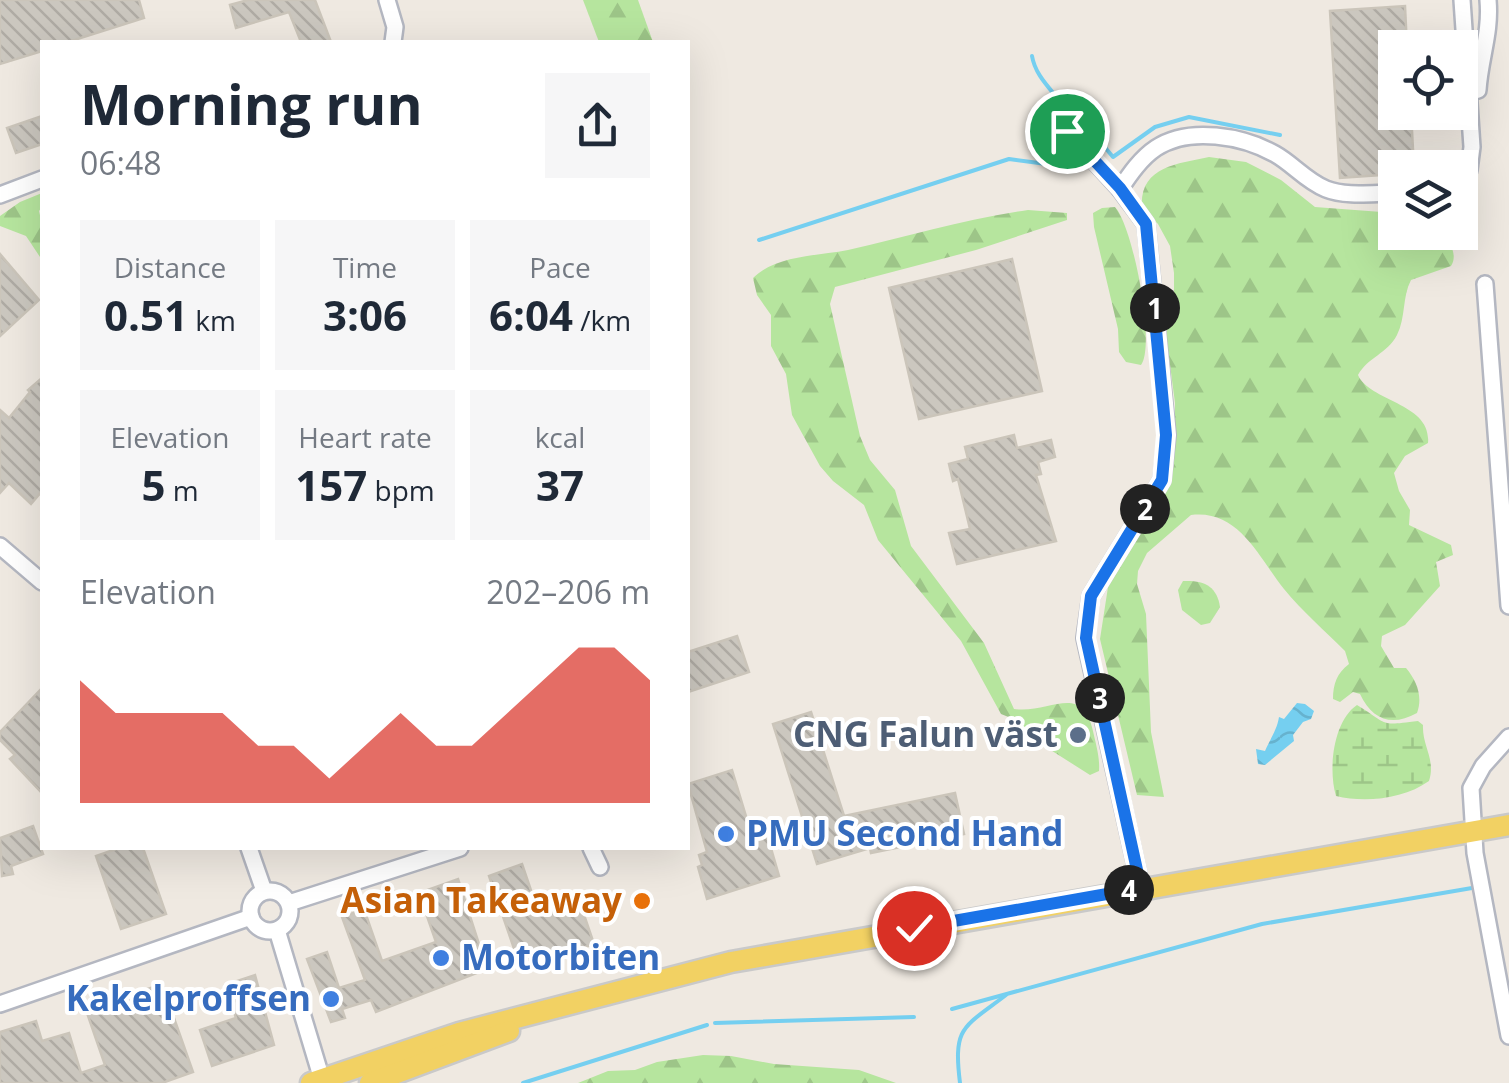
<!DOCTYPE html>
<html lang="en">
<head>
<meta charset="utf-8">
<style>
  :root { --surface:#fff; --page:#f6f6f7; --text:#1f2937; --muted:#747a83; --accent:#d93025 }
  body { margin:0; font-family:"Open Sans",sans-serif; background:var(--page); color:var(--text); height:100vh; display:flex; flex-direction:column; font-size:38px; white-space:nowrap }
  * { box-sizing:border-box; margin:0 }
  p { font-size:32px; color:var(--muted) }
  .icon { flex:none; width:55px; height:55px; fill:none; stroke:currentColor; stroke-width:2; stroke-linecap:round; stroke-linejoin:round }
  .map { position:relative; flex:1; overflow:hidden }
  .drawer { position:absolute; left:40px; top:40px; width:650px; height:810px; display:flex; flex-direction:column; background:var(--surface); border-radius:0px; box-shadow:0 10px 40px #0002 }
  .drawer>* { flex:none }
  .tools { position:absolute; left:1378px; top:30px; display:grid; gap:20px }
  .tools a { display:grid; place-items:center; width:100px; height:100px; border-radius:0px; background:var(--surface); box-shadow:0 10px 40px #0002; font-size:50px }
  .pin { position:absolute; display:grid; place-items:center; width:85px; height:85px; color:#fff; margin:-42px; border:5px solid #fff; border-radius:50%; box-shadow:0 2px 10px #0007 }
  .km { position:absolute; width:50px; height:50px; margin:-25px; border-radius:50%; background:#222; color:#fff; font-size:28px; line-height:50px; text-align:center }
  .round { display:grid; place-items:center; flex:none; width:105px; height:105px; border-radius:0px; background:var(--page) }
  .overview { display:flex; align-items:center; justify-content:space-between; height:170px; padding:0 40px }
  h1 { font-size:55px; font-weight:700; line-height:75px }
  .figures { display:grid; grid-template-columns:repeat(3,1fr); gap:15px; height:170px; padding:10px 40px }
  .figures div { display:grid; align-content:center; border-radius:0px; background:var(--page); text-align:center }
  .figures b { font-size:42px; font-weight:700 }
  .figures small { font-size:28px; font-weight:400 }
  .figures p { font-size:28px }
  .chart { height:280px; padding:20px 40px }
  .chart p { display:flex; justify-content:space-between }
  .chart svg { width:100%; height:180px; margin-top:10px; fill:var(--accent); opacity:.7 }
  .map>svg:first-child { display:block }
</style>
</head>
<body>
<div class="map">
<svg width="1509" height="1083" viewBox="0 0 1509 1083">
  <defs>
    <pattern id="forest-firs" width="22" height="20" patternUnits="userSpaceOnUse" patternTransform="scale(2.5)"><rect width="22" height="20" fill="#b6e59e"/><path d="M5 1l3.5 6h-7zM16 11l3.5 6h-7z" fill="#9dc588"/></pattern>
    <pattern id="wetland-marsh" width="20" height="14" patternUnits="userSpaceOnUse" patternTransform="scale(2.5)"><rect width="20" height="14" fill="#b6e59e"/><path d="M1 5h8M5 5V1M11 12h8M15 12V8" fill="none" stroke="#9dc588"/></pattern>
    <pattern id="water-waves" width="16" height="10" patternUnits="userSpaceOnUse" patternTransform="scale(2.5)"><rect width="16" height="10" fill="#75cff0"/><path d="M0 5q4-4 8 0t8 0" fill="none" stroke="#66b2ce"/></pattern>
    <pattern id="building-back-hatch" width="6" height="6" patternUnits="userSpaceOnUse" patternTransform="scale(2.5)"><rect width="6" height="6" fill="#cbc7bf"/><path d="M-1 5l2 2M0 0l6 6M5-1l2 2" fill="none" stroke="#afaba4"/></pattern>
  </defs>
  <rect width="100%" height="100%" fill="#efe9e1"/>
  <g fill="url(#forest-firs)">
    <path d="M583,0H638L653,42H599Z"/>
    <path d="M1209,157L1246,162L1281,180L1315,207L1395,213V232L1444,233C1450,243 1458,255 1451,266L1411,280C1402,297 1406,317 1397,335C1387,354 1368,357 1358,375C1370,402 1432,403 1428,443L1405,456L1394,473L1399,491L1410,510L1409,525L1451,545L1453,555L1436,562L1440,586L1405,625L1382,636L1381,646L1394,668H1406C1417,681 1423,697 1417,713C1392,727 1372,720 1360,694L1353,692L1340,702L1333,699C1333,684 1337,673 1349,664L1345,651C1325,631 1302,611 1284,589C1259,558 1239,509 1191,515L1147,553L1138,571L1137,584L1146,614L1151,732L1164,797L1137,795L1100,639L1108,587L1169,485L1174,465L1175,403L1166,334L1174,301V273L1170,246L1158,224L1142,208C1139,167 1176,164 1209,157Z"/>
    <path d="M42,193V207L39,211L42,224V260L26,236L0,226V216L20,202Z"/>
    <path d="M1115,207C1133,226 1156,345 1141,365L1126,362L1119,352L1118,329L1094,227L1093,213L1102,208Z"/>
    <path d="M1028,210L1067,213V220L976,250L835,287L830,304L860,436L870,460L895,490L911,546L984,643L1014,709C1050,714 1082,681 1093,731C1096,745 1100,757 1099,771L1090,775L1027,735L1016,720L1001,714L961,641L878,540L864,505L833,481L820,466L792,415L786,374L771,346V315L757,295L753,278C776,255 818,256 848,250C909,236 966,219 1028,210Z"/>
    <path d="M1183,581C1204,580 1217,586 1220,607L1210,623L1201,625L1182,610L1178,590Z"/>
    <path d="M703,1055L731,1056L774,1064L859,1070L896,1083H578L608,1071L635,1070L657,1062Z"/>
  </g>
  <path fill="url(#wetland-marsh)" d="M1357,705C1390,725 1378,726 1418,721L1423,725C1422,746 1436,759 1429,781C1404,799 1365,803 1336,796C1328,770 1333,721 1357,705Z"/>
  <path fill="url(#water-waves)" d="M1297,703L1305,704L1314,711L1311,719L1303,722L1293,735L1294,741L1265,765L1258,764L1256,749L1265,751C1270,739 1277,730 1279,717L1284,719Z"/>
  <g fill="none" stroke-linecap="round" stroke-linejoin="round">
    <g stroke="#75cff0" stroke-width="4">
      <path d="M1032,56C1036,80 1058,94 1069,115"/>
      <path d="M1072,119L1093,133L1113,157L1155,127L1189,117L1280,135"/>
      <path d="M759,240L1009,159L1069,167"/>
      <path d="M952,1009L1262,924L1472,888"/>
      <path d="M715,1023L914,1017"/>
      <path d="M523,1083L707,1025"/>
      <path d="M960,1083C953,1026 963,1028 1006,995"/>
    </g>
  </g>
  <g fill="url(#building-back-hatch)" stroke="#cbc5ba" stroke-width="2.5">
    <path d="M0,0H139L144,18L68,42H42V51L0,64Z"/>
    <path d="M248,0H315L331,42H301L289,12L236,28L230,5Z"/>
    <path d="M1405,6L1407,48H1395V112H1411L1414,168H1395V174L1340,178L1330,11Z"/>
    <path d="M42,116V144L16,153L7,128Z"/>
    <path d="M0,254L39,300L0,336Z"/>
    <path d="M1012,259L1042,391L919,419L889,288Z"/>
    <path d="M42,378V491L31,504L9,483L0,493V410L9,418L30,392L28,390Z"/>
    <path d="M1014,435L1017,448L1051,440L1055,457L1038,462L1041,474L1036,475L1056,541L957,564L949,533L970,529L958,479L953,481L949,464L968,459L965,447Z"/>
    <path d="M737,636L749,672L688,692V652Z"/>
    <path d="M42,688V793L10,759L15,755L0,740V732Z"/>
    <path d="M811,712L844,816L955,793L964,834L871,853L870,848L817,864L773,724Z"/>
    <path d="M732,770L752,836L766,831L779,876L707,899L698,867L702,865L699,855L707,852L688,784Z"/>
    <path d="M33,826L43,854L11,866L13,874L2,876L0,838Z"/>
    <path d="M119,848H143L166,914L121,929L96,856Z"/>
    <path d="M522,864L537,908L542,906L546,915L580,903L594,944L521,969L489,876Z"/>
    <path d="M458,879L487,969L376,1012L371,1000L342,1009L345,1018L331,1022L307,959L327,952L339,988L365,980L342,917L364,909L382,961L436,942L419,893Z"/>
    <path d="M255,975L274,1045L212,1066L200,1030L236,1018L225,985Z"/>
    <path d="M162,984L193,1072L162,1083H0V1032L36,1021L42,1041L69,1033L81,1073L105,1065L86,1010Z"/>
  </g>
  <g fill="none" stroke-linecap="round" stroke-linejoin="round">
    <g stroke="#b4b7c1" stroke-width="20">
      <g id="minor">
        <path d="M387,0L395,27L393,42"/>
        <path d="M1468,93L1478,90C1480,58 1491,33 1488,0"/>
        <path d="M1067,131L1120,189L1146,224L1167,435L1162,480L1091,596L1085,638L1141,888"/>
        <path d="M1460,183L1469,170L1472,147L1462,0"/>
        <path d="M1120,189C1130,174 1141,158 1156,148C1189,126 1243,136 1275,154C1293,164 1306,181 1326,189C1346,197 1373,193 1395,193"/>
        <path d="M0,195L42,179"/>
        <path d="M1485,284L1509,606"/>
        <path d="M0,546L42,582"/>
        <path d="M1509,737L1483,766L1471,788L1475,853L1509,1036"/>
        <path d="M249,848L264,891"/>
        <path d="M591,848L600,867"/>
        <circle cx="270" cy="911" r="20"/>
        <path d="M289,903L460,848"/>
        <path d="M277,930L323,1083"/>
        <path d="M0,1004L251,917"/>
      </g>
    </g>
    <g stroke="#c9c9c9" stroke-width="25">
      <g id="major">
        <path d="M311,1083L459,1033L731,962L1509,825"/>
        <path d="M370,1083L509,1031"/>
      </g>
    </g>
    <use href="#minor" stroke="#fff" stroke-width="15"/>
    <use href="#major" stroke="#f2d163" stroke-width="20"/>
  </g>
  <g fill="none" stroke-linecap="round" stroke-linejoin="round">
    <g stroke="#fff" stroke-width="20">
      <path id="route" d="M914,928L1141,888L1086,638L1091,596L1162,480L1166,435L1146,224L1120,188L1067,131"/>
    </g>
    <use href="#route" stroke="#1a73e8" stroke-width="12"/>
  </g>
  <circle fill="#5c6f8a" stroke="#fff" stroke-width="4" cx="1078" cy="735" r="10"/>
  <g fill="#3f7fe0" stroke="#fff" stroke-width="4">
    <circle cx="726" cy="834" r="10"/>
    <circle cx="441" cy="958" r="10"/>
    <circle cx="331" cy="999" r="10"/>
  </g>
  <circle fill="#e8710a" stroke="#fff" stroke-width="4" cx="642" cy="901" r="10"/>
  <g text-anchor="middle" stroke-width="8" stroke-linejoin="round" paint-order="stroke">
    <g font-size="35" font-weight="bold" fill="#4e5e75" stroke="#fff" text-anchor="end">
      <text x="1058" y="747">CNG Falun väst</text>
    </g>
    <g font-size="35" font-weight="bold" fill="#366cbe" stroke="#fff" text-anchor="start">
      <text x="746" y="846">PMU Second Hand</text>
      <text x="461" y="970">Motorbiten</text>
      <text x="311" y="1011" text-anchor="end">Kakelproffsen</text>
    </g>
    <g font-size="35" font-weight="bold" fill="#c56008" stroke="#fff" text-anchor="end">
      <text x="622" y="913">Asian Takeaway</text>
    </g>
  </g>
</svg>
<div class="tools">
<a><svg class="icon" aria-label="locate" viewBox="0 0 24 24"><circle cx="12" cy="12" r="6"/><path d="M12 2v4M12 18v4M2 12h4M18 12h4"/></svg></a>
<a><svg class="icon" aria-label="layers" viewBox="0 0 24 24"><path d="M12 4l9 5-9 5-9-5zM3 14l9 5 9-5"/></svg></a>
</div>
<div class="pin" style="left:1067px;top:131px;background:#1e9e55"><svg class="icon" aria-label="arrive" viewBox="0 0 24 24"><path d="M6 21V4h12l-3 4 3 4H6"/></svg></div>
<div class="pin" style="left:914px;top:928px;background:#d93025"><svg class="icon" aria-label="check" viewBox="0 0 24 24"><path d="M5 12l5 5 9-10"/></svg></div>
<b class="km" style="left:1155px;top:308px">1</b>
<b class="km" style="left:1145px;top:509px">2</b>
<b class="km" style="left:1100px;top:698px">3</b>
<b class="km" style="left:1129px;top:890px">4</b>
<section class="drawer">
<div class="overview"><div><h1>Morning run</h1><p>06:48</p></div><a class="round"><svg class="icon" aria-label="share" viewBox="0 0 24 24"><path d="M12 15V3M7 8l5-5 5 5M5 13v7h14v-7"/></svg></a></div>
<div class="figures">
<div><p>Distance</p><b>0.51<small> km</small></b></div>
<div><p>Time</p><b>3:06</b></div>
<div><p>Pace</p><b>6:04<small> /km</small></b></div>
</div>
<div class="figures">
<div><p>Elevation</p><b>5<small> m</small></b></div>
<div><p>Heart rate</p><b>157<small> bpm</small></b></div>
<div><p>kcal</p><b>37</b></div>
</div>
<div class="chart"><p><span>Elevation</span>202–206 m</p>
<svg viewBox="0 0 160 44" preserveAspectRatio="none"><path d="M0 44V14L10 22L20 22L30 22L40 22L50 30L60 30L70 38L80 30L90 22L100 30L110 30L120 22L130 14L140 6L150 6L160 14V44z"/></svg>
</div>
</section>
</div>
</body>
</html>
